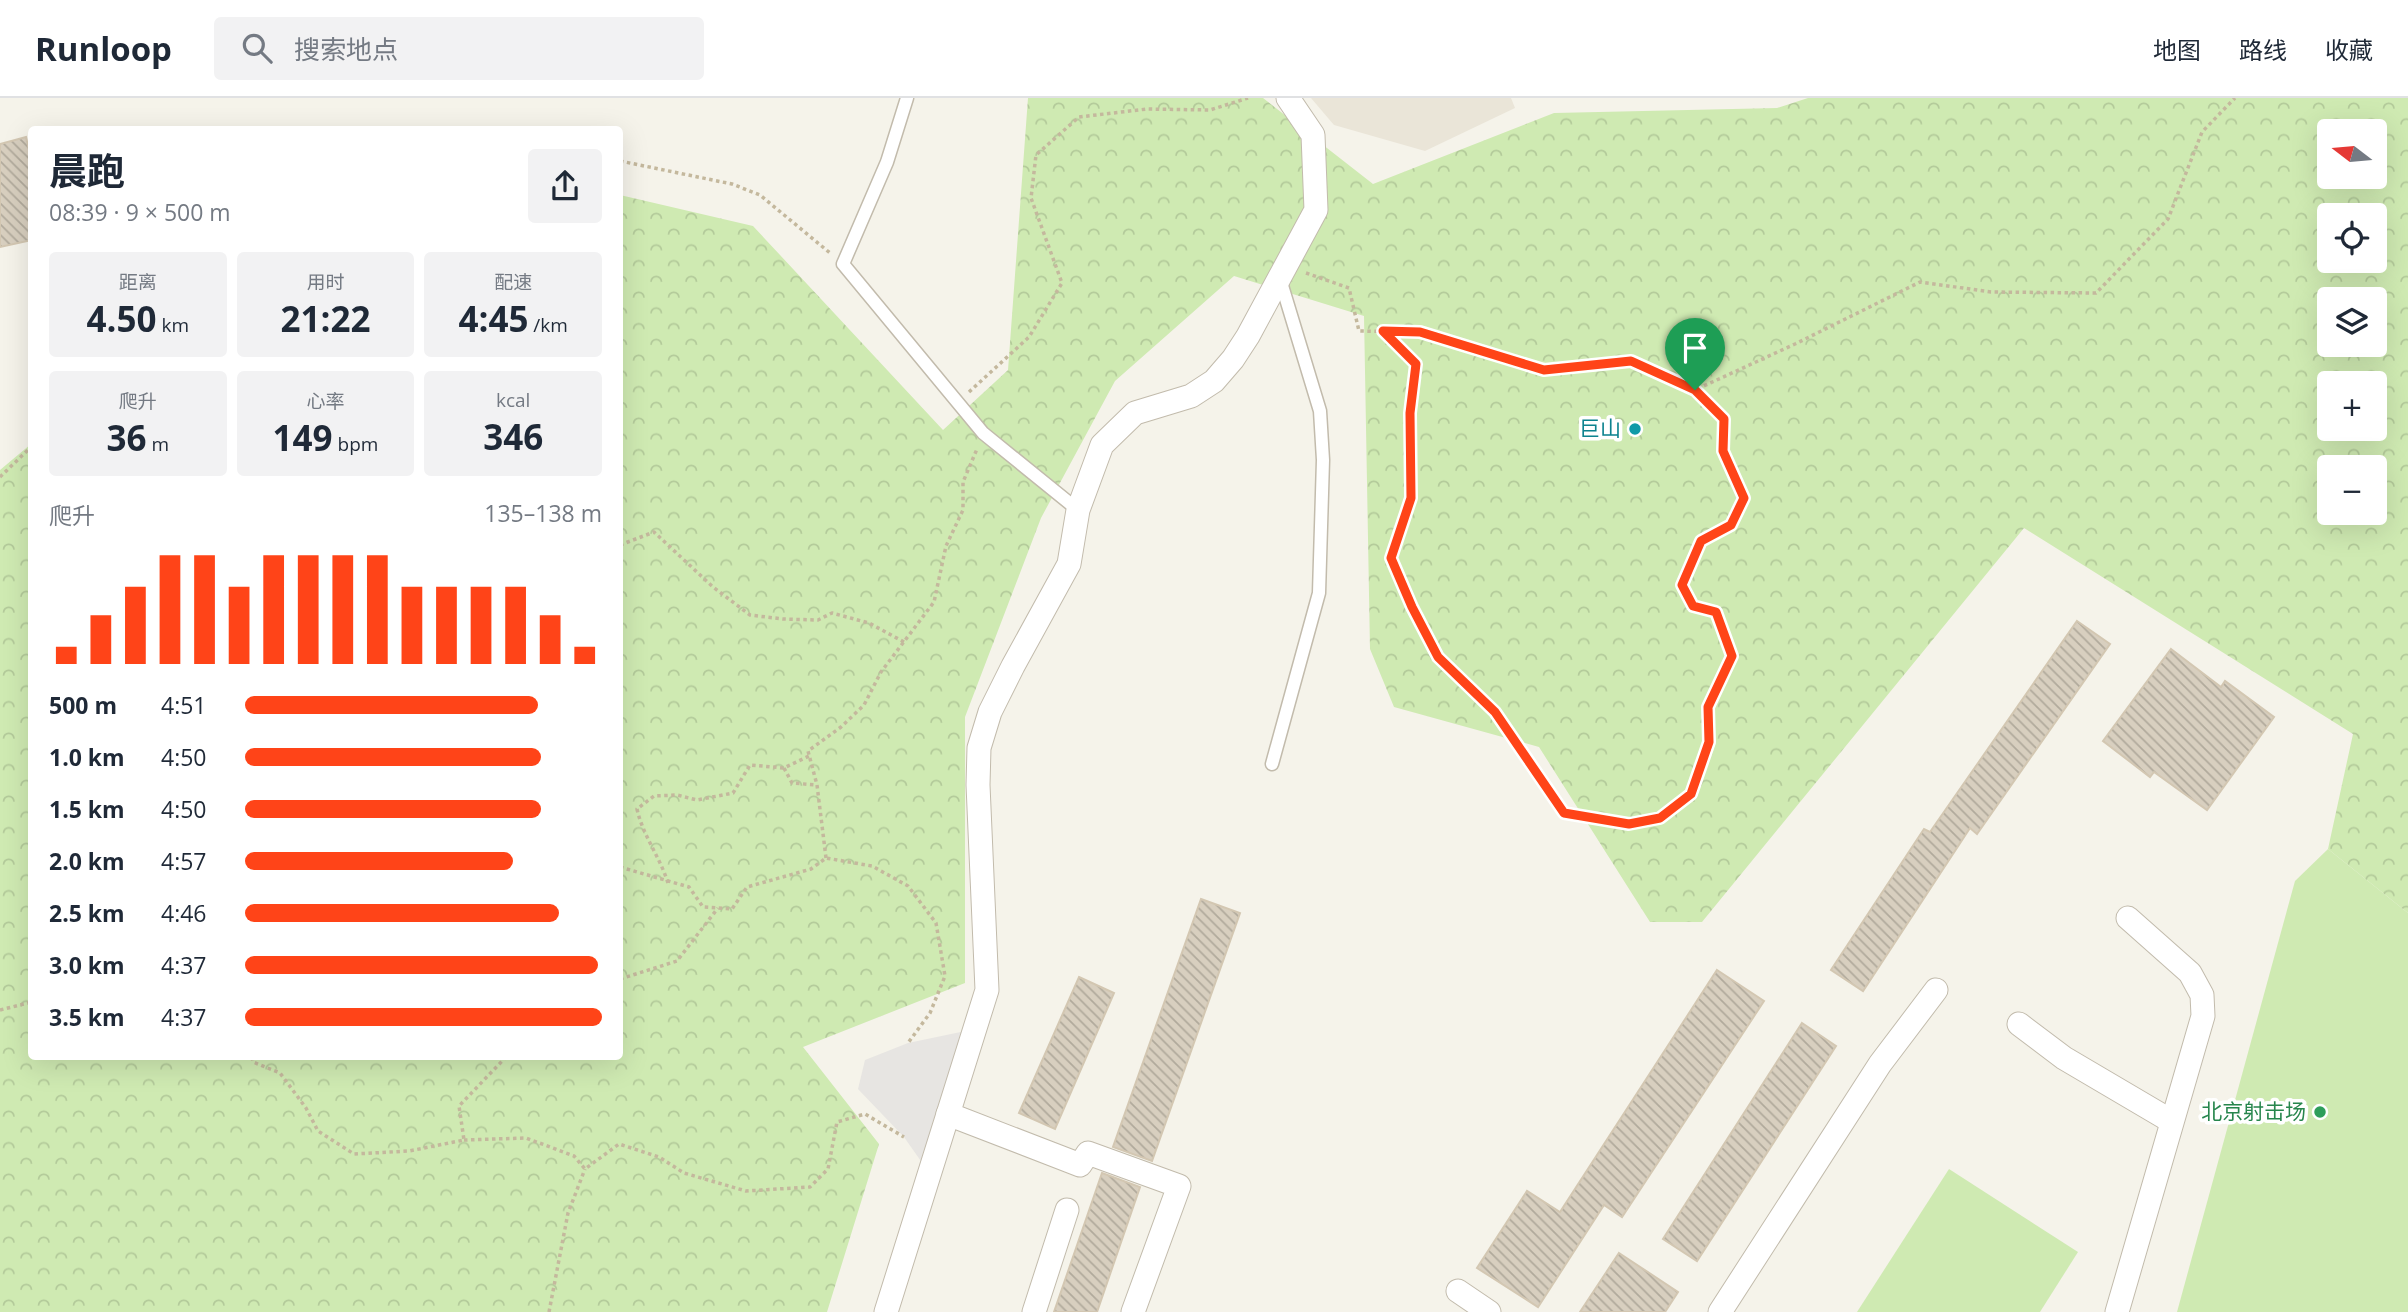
<!DOCTYPE html>
<html lang="zh">
<head>
<meta charset="utf-8">
<style>
  :root { --surface:#fff; --page:#f2f2f3; --text:#1f2937; --muted:#747a83; --line:#e0e1e3; --accent:#ff4418 }
  body { margin:0; font-family:"Open Sans","Noto Sans SC",sans-serif; background:var(--page); color:var(--text); height:100vh; display:flex; flex-direction:column; font-size:26px; white-space:nowrap }
  * { box-sizing:border-box; margin:0 }
  p { font-size:23px; color:var(--muted) }
  .icon { flex:none; width:38px; height:38px; fill:none; stroke:currentColor; stroke-width:2; stroke-linecap:round; stroke-linejoin:round }
  .map { position:relative; flex:1; overflow:hidden }
  .panel { position:absolute; left:28px; top:28px; width:595px; height:934px; display:flex; flex-direction:column; background:var(--surface); border-radius:7px; box-shadow:0 7px 28px #0002 }
  .panel>* { flex:none }
  .needle { width:46px; rotate:286deg }
  .buttons { position:absolute; left:2317px; top:21px; display:grid; gap:14px }
  .buttons a { display:grid; place-items:center; width:70px; height:70px; border-radius:7px; background:var(--surface); box-shadow:0 7px 28px #0002; font-size:35px }
  .pin { position:absolute; display:grid; place-items:center; width:60px; height:60px; color:#fff; margin:-72px -30px; border-radius:50% 50% 50% 0; rotate:-45deg; box-shadow:0 0 7px #0007 }
  .pin .icon { rotate:45deg }
  .round { display:grid; place-items:center; flex:none; width:74px; height:74px; border-radius:7px; background:var(--page) }
  .head { display:flex; align-items:center; justify-content:space-between; height:119px; padding:0 21px }
  h1 { font-size:38px; font-weight:700; line-height:52px }
  .metrics { display:grid; grid-template-columns:repeat(3,1fr); gap:10px; height:119px; padding:7px 21px }
  .metrics div { display:grid; align-content:center; border-radius:7px; background:var(--page); text-align:center }
  .metrics b { font-size:35px; font-weight:700 }
  .metrics small { font-size:19px; font-weight:400 }
  .metrics p { font-size:19px }
  .chart { height:196px; padding:14px 21px }
  .chart p { display:flex; justify-content:space-between }
  .chart svg { width:100%; height:126px; margin-top:7px; stroke:var(--accent); stroke-width:6 }
  ul { padding:0 21px; list-style:none; font-size:23px }
  li { display:grid; grid-template-columns:112px 84px 1fr; align-items:center; height:52px }
  li i { height:18px; border-radius:9px; background:var(--accent) }
  header { display:flex; align-items:center; gap:42px; box-sizing:border-box; height:98px; padding:0 35px; background:var(--surface); border-bottom:2px solid var(--line) }
  header strong { font-size:33px }
  nav { display:flex; gap:38px; margin-inline-start:auto; font-size:24px }
  .search { width:490px; height:63px; background:var(--page); display:flex; align-items:center; gap:18px; box-sizing:border-box; padding:0 24px; border-radius:7px; color:var(--muted); font-size:26px }
  .map>svg:first-child { display:block }
</style>
</head>
<body>
<header>
<strong>Runloop</strong>
<div class="search"><svg class="icon" aria-label="search" viewBox="0 0 24 24"><circle cx="10" cy="10" r="6"/><path d="M15 15l6 6"/></svg>搜索地点</div>
<nav><a>地图</a><a>路线</a><a>收藏</a></nav>
</header>
<div class="map">
<svg width="2408" height="1214" viewBox="0 0 2408 1214">
  <defs>
    <pattern id="forest-crowns" width="20" height="18" patternUnits="userSpaceOnUse" patternTransform="scale(1.75)"><rect width="20" height="18" fill="#cfeab2"/><path d="M2 6a3 3 0 1 1 6 0M12 15a3 3 0 1 1 6 0" fill="none" stroke="#b3ca9a"/></pattern>
    <pattern id="building-back-hatch" width="6" height="6" patternUnits="userSpaceOnUse" patternTransform="scale(1.75)"><rect width="6" height="6" fill="#d8cfbf"/><path d="M-1 5l2 2M0 0l6 6M5-1l2 2" fill="none" stroke="#b1aa9c"/></pattern>
  </defs>
  <rect width="100%" height="100%" fill="#f5f3ea"/>
  <path fill="#eae5d8" d="M1311,0H1511L1515,10L1425,53L1334,27Z"/>
  <g fill="#cfeab2">
    <path d="M2328,751L2408,815V1214H2177L2295,783Z"/>
    <path d="M1949,1071L2078,1154L2040,1214H1857Z"/>
  </g>
  <path fill="url(#forest-crowns)" fill-rule="evenodd" d="M1028,0H1263L1373,86L1554,15L1777,10L1808,0H2408V815L2328,751L2353,636L2024,430L1702,824H1650L1539,649L1394,609L1370,551L1364,218L1234,178L1115,283L1041,420L965,619V885L803,949L879,1046L827,1214H0V372L31,346L32,959H620V97L753,128L943,332L1008,272ZM2329,33H2375V79H2329ZM2329,117H2375V163H2329ZM2329,201H2375V247H2329ZM2329,285H2375V331H2329ZM2329,369H2375V415H2329Z"/>
  <path fill="#e7e5e2" d="M975,931L930,1076L904,1039L858,991L865,962L908,945Z"/>
  <g fill="url(#building-back-hatch)" stroke="#d3c7b2" stroke-width="2">
    <path d="M26,39L32,65V142L0,149V46Z"/>
    <path d="M2077,523L2110,546L1977,736L1970,730L1863,893L1831,872L1924,731L1930,734Z"/>
    <path d="M2171,551L2221,589L2225,583L2274,619L2207,712L2154,674L2150,679L2103,643Z"/>
    <path d="M1201,801L1240,815L1152,1063L1113,1049Z"/>
    <path d="M1717,872L1764,903L1622,1119L1604,1107L1538,1209L1477,1170L1527,1093L1560,1114Z"/>
    <path d="M1079,879L1114,895L1055,1031L1019,1015Z"/>
    <path d="M1802,925L1836,948L1697,1163L1663,1141Z"/>
    <path d="M1102,1075L1140,1089L1097,1214H1054Z"/>
    <path d="M1619,1155L1678,1194L1665,1214H1580Z"/>
  </g>
  <g fill="none" stroke-linecap="round" stroke-linejoin="round">
    <g stroke="#c2bbac" stroke-width="15">
      <g id="service">
        <path d="M907,0L887,64L843,166L983,335L1078,412"/>
        <path d="M1272,666L1319,495L1323,362L1320,313L1280,181"/>
      </g>
    </g>
    <g stroke="#c2bbac" stroke-width="25">
      <g id="minor">
        <path d="M2019,926L2064,960L2171,1023"/>
        <path d="M948,1016L1080,1067L1088,1055L1179,1088L1133,1214"/>
        <path d="M1458,1193L1489,1214"/>
        <path d="M886,1214L987,892L978,687L979,650L990,614L1013,568L1069,466L1078,412L1102,347L1135,315L1191,298L1214,283L1233,261L1248,238L1316,112L1313,37L1288,0"/>
        <path d="M1034,1214L1067,1112"/>
        <path d="M1720,1214L1880,966L1936,892"/>
        <path d="M2117,1214L2203,918L2202,897L2190,875L2128,820"/>
      </g>
    </g>
    <g stroke="#c4b89d" stroke-width="3.5" stroke-dasharray="3.5 3.5" stroke-linecap="butt">
      <path d="M620,63L732,86L760,97L830,155"/>
      <path d="M1306,175L1349,190L1359,233L1420,234L1544,272L1631,263L1695,292L1795,246L1920,184L1991,194L2096,195L2168,121L2202,34L2235,0"/>
      <path d="M1383,233L1416,266L1410,315L1411,400L1391,459L1412,509L1439,559L1495,614L1564,715L1629,726L1660,720L1691,696L1709,644L1708,609L1732,558L1716,514L1693,508L1682,487L1701,443L1731,427L1744,400L1723,353L1724,321L1695,292"/>
      <path d="M969,294L1029,239L1062,185L1031,100L1036,57L1079,19L1147,11L1210,12L1248,0"/>
      <path d="M0,379L32,348"/>
      <path d="M620,447L654,434L713,489L750,517L783,521L818,522L832,515L869,525L904,544"/>
      <path d="M784,670L792,685L817,687"/>
      <path d="M826,760L817,687L808,653L841,629L864,607L881,574L934,504L946,448L963,412V384L977,351"/>
      <path d="M620,769L689,789L703,809L732,811L747,789L811,771L826,760L872,768L908,788L936,825L945,878L930,915L908,945"/>
      <path d="M668,785C660,759 643,738 637,711L654,698L677,697L697,702L733,695L750,667L784,670L809,658"/>
      <path d="M620,881L677,863L718,810"/>
      <path d="M0,912L32,904"/>
      <path d="M252,959L253,964L280,975L306,1010L318,1033L354,1056L409,1053L464,1042L459,1008L506,959"/>
      <path d="M464,1042L526,1040L574,1058L585,1071L619,1046L659,1059L684,1075L746,1093L810,1089L828,1071L837,1024L865,1016L904,1039"/>
      <path d="M549,1214L568,1115L585,1071"/>
    </g>
    <use href="#service" stroke="#fff" stroke-width="12"/>
    <use href="#minor" stroke="#fff" stroke-width="23"/>
  </g>
  <g fill="none" stroke-linecap="round" stroke-linejoin="round">
    <g stroke="#fff" stroke-width="14">
      <path id="route" d="M1383,233L1420,234L1544,272L1631,263L1695,292L1724,321L1723,353L1744,400L1731,427L1701,443L1682,487L1693,508L1716,514L1732,558L1708,609L1709,644L1691,696L1660,720L1629,726L1564,715L1495,614L1438,559L1412,509L1391,460L1411,400L1410,315L1416,266Z"/>
    </g>
    <use href="#route" stroke="#ff4418" stroke-width="9"/>
  </g>
  <circle fill="#0f9aa8" stroke="#fff" stroke-width="2.5" cx="1635" cy="331" r="7"/>
  <circle fill="#2e9e5b" stroke="#fff" stroke-width="2.5" cx="2320" cy="1014" r="7"/>
  <g text-anchor="middle" stroke-width="7" stroke-linejoin="round" paint-order="stroke">
    <g font-size="21" fill="#0d838f" stroke="#fff" text-anchor="end">
      <text x="1621" y="338">巨山</text>
    </g>
    <g font-size="21" fill="#27864d" stroke="#fff" text-anchor="end">
      <text x="2306" y="1021">北京射击场</text>
    </g>
  </g>
</svg>
<div class="buttons">
<a><svg class="needle" viewBox="-14 -14 28 28"><path d="M0-13l5 13h-10z" fill="#e53935"/><path d="M0 13l5-13h-10z" fill="#747a83"/></svg></a>
<a><svg class="icon" aria-label="locate" viewBox="0 0 24 24"><circle cx="12" cy="12" r="6"/><path d="M12 2v4M12 18v4M2 12h4M18 12h4"/></svg></a>
<a><svg class="icon" aria-label="layers" viewBox="0 0 24 24"><path d="M12 4l9 5-9 5-9-5zM3 14l9 5 9-5"/></svg></a>
<a>+</a>
<a>−</a>
</div>
<div class="pin" style="left:1695px;top:292px;background:#1e9e55"><svg class="icon" aria-label="arrive" viewBox="0 0 24 24"><path d="M6 21V4h12l-3 4 3 4H6"/></svg></div>
<section class="panel">
<div class="head"><div><h1>晨跑</h1><p>08:39 · 9 × 500 m</p></div><a class="round"><svg class="icon" aria-label="share" viewBox="0 0 24 24"><path d="M12 15V3M7 8l5-5 5 5M5 13v7h14v-7"/></svg></a></div>
<div class="metrics">
<div><p>距离</p><b>4.50<small> km</small></b></div>
<div><p>用时</p><b>21:22</b></div>
<div><p>配速</p><b>4:45<small> /km</small></b></div>
</div>
<div class="metrics">
<div><p>爬升</p><b>36<small> m</small></b></div>
<div><p>心率</p><b>149<small> bpm</small></b></div>
<div><p>kcal</p><b>346</b></div>
</div>
<div class="chart"><p><span>爬升</span>135–138 m</p>
<svg viewBox="0 0 160 44" preserveAspectRatio="none"><path d="M5 44V38M15 44V27M25 44V17M35 44V6M45 44V6M55 44V17M65 44V6M75 44V6M85 44V6M95 44V6M105 44V17M115 44V17M125 44V17M135 44V17M145 44V27M155 44V38"/></svg>
</div>
<ul>
<li><b>500 m</b>4:51<i style="width:82%"></i></li>
<li><b>1.0 km</b>4:50<i style="width:83%"></i></li>
<li><b>1.5 km</b>4:50<i style="width:83%"></i></li>
<li><b>2.0 km</b>4:57<i style="width:75%"></i></li>
<li><b>2.5 km</b>4:46<i style="width:88%"></i></li>
<li><b>3.0 km</b>4:37<i style="width:99%"></i></li>
<li><b>3.5 km</b>4:37<i style="width:100%"></i></li>
</ul>
</section>
</div>
</body>
</html>
